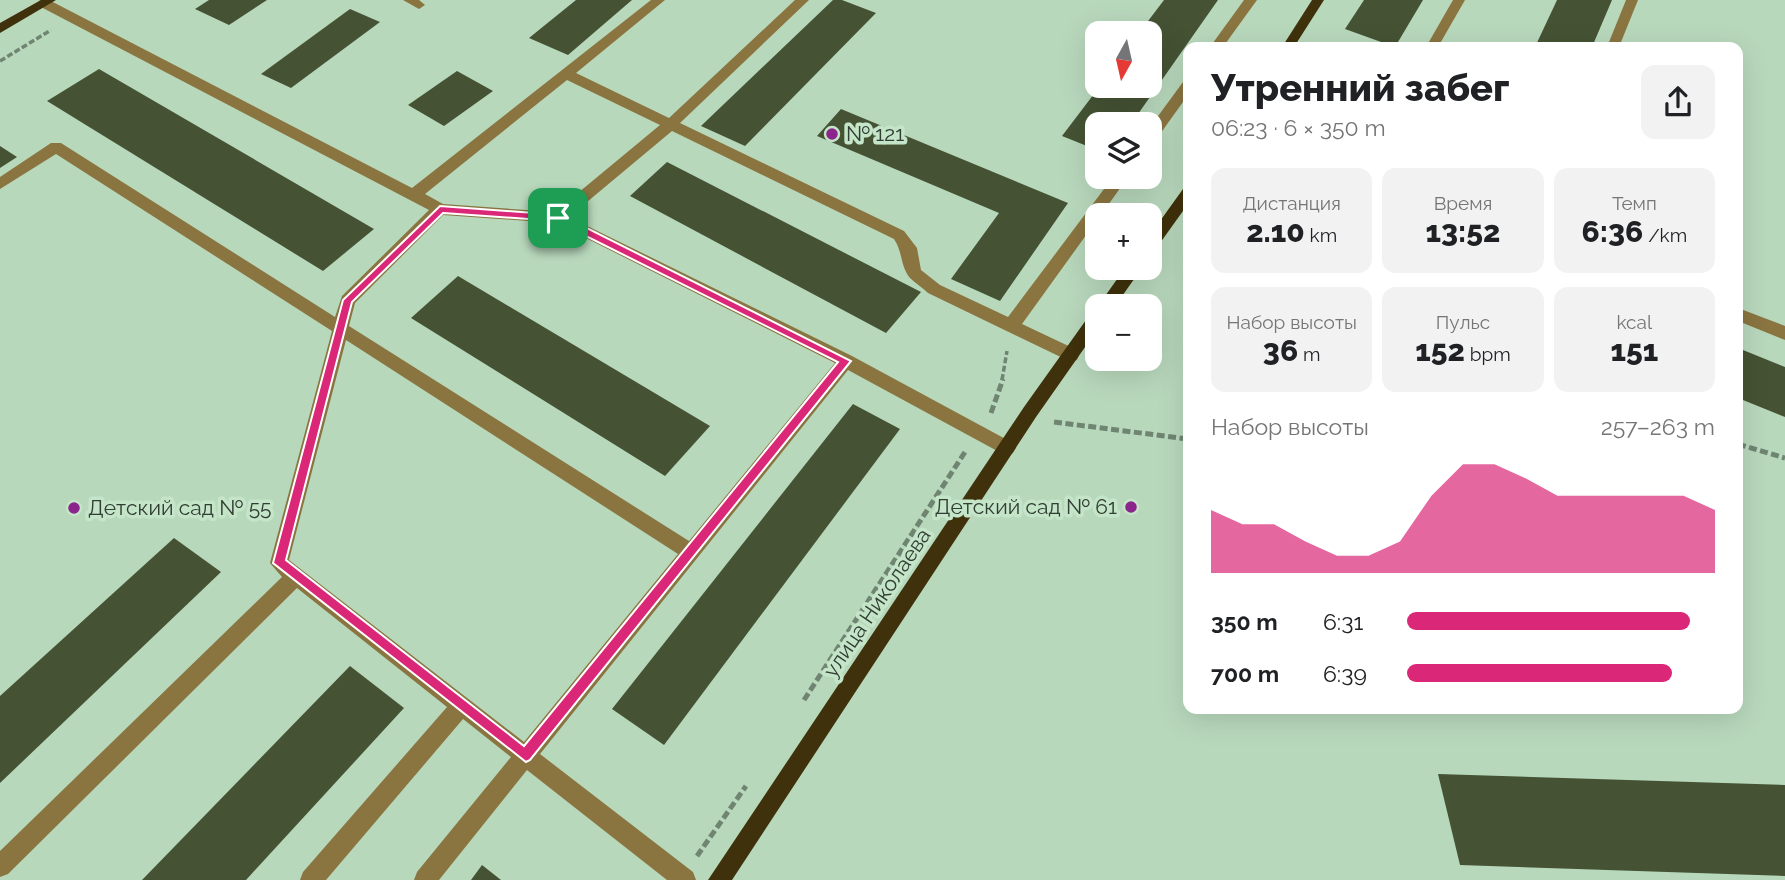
<!DOCTYPE html>
<html lang="ru">
<head>
<meta charset="utf-8">
<style>
  :root { --surface:#fff; --page:#f2f2f2; --text:#202124; --muted:#757577; --accent:#db2777 }
  body { margin:0; font-family:Raleway,sans-serif; background:var(--page); color:var(--text); height:100vh; display:flex; flex-direction:column; font-size:26px; white-space:nowrap }
  * { box-sizing:border-box; margin:0 }
  p { font-size:23px; color:var(--muted) }
  .icon { flex:none; width:38px; height:38px; fill:none; stroke:currentColor; stroke-width:2; stroke-linecap:round; stroke-linejoin:round }
  .map { position:relative; flex:1; overflow:hidden }
  .sheet { position:absolute; left:1183px; top:42px; width:560px; height:672px; display:flex; flex-direction:column; background:var(--surface); border-radius:14px; box-shadow:0 7px 28px #0002 }
  .sheet>* { flex:none }
  .needle { width:46px; rotate:188deg }
  .tools { position:absolute; left:1085px; top:21px; display:grid; gap:14px }
  .tools a { display:grid; place-items:center; width:77px; height:77px; border-radius:14px; background:var(--surface); box-shadow:0 7px 28px #0002; font-size:35px }
  .pin { position:absolute; display:grid; place-items:center; width:60px; height:60px; color:#fff; margin:-30px; border-radius:14px; box-shadow:0 4px 10px #0006 }
  .round { display:grid; place-items:center; flex:none; width:74px; height:74px; border-radius:14px; background:var(--page) }
  .summary { display:flex; align-items:center; justify-content:space-between; height:119px; padding:0 28px }
  h1 { font-size:38px; font-weight:800; line-height:52px }
  .stats { display:grid; grid-template-columns:repeat(3,1fr); gap:10px; height:119px; padding:7px 28px }
  .stats div { display:grid; align-content:center; border-radius:14px; background:var(--page); text-align:center }
  .stats b { font-size:30px; font-weight:800 }
  .stats small { font-size:19px; font-weight:400 }
  .stats p { font-size:19px }
  .chart { height:196px; padding:14px 28px }
  .chart p { display:flex; justify-content:space-between }
  .chart svg { width:100%; height:126px; margin-top:7px; fill:var(--accent); opacity:.7 }
  ul { padding:0 28px; list-style:none; font-size:23px }
  li { display:grid; grid-template-columns:112px 84px 1fr; align-items:center; height:52px }
  li i { height:18px; border-radius:9px; background:var(--accent) }
  .map>svg:first-child { display:block }
</style>
</head>
<body>
<div class="map">
<svg width="1785" height="880" viewBox="0 0 1785 880">
  <rect width="100%" height="100%" fill="#b8d8bc"/>
  <g fill="#455334">
    <path d="M209,0H267L229,25L195,9Z"/>
    <path d="M576,0H632L568,55L529,38Z"/>
    <path d="M833,0H842L876,13L745,146L701,126Z"/>
    <path d="M1164,0H1218L1131,124H1097V150L1062,136L1100,86H1150V33H1139Z"/>
    <path d="M1364,0H1423L1395,47L1345,29Z"/>
    <path d="M1557,0H1612L1592,47H1535Z"/>
    <path d="M350,9L380,22L291,88L261,74Z"/>
    <path d="M99,69L374,229L323,271L47,101Z"/>
    <path d="M457,71L493,91L444,126L408,105Z"/>
    <path d="M841,109L1068,203L1000,301L951,279L999,213L817,136Z"/>
    <path d="M0,146L17,157L0,168Z"/>
    <path d="M667,162L921,292L886,333L630,196Z"/>
    <path d="M458,276L710,426L665,476L411,318Z"/>
    <path d="M1738,348L1785,367V417L1738,398Z"/>
    <path d="M853,404L900,429L664,745L612,709Z"/>
    <path d="M174,538L221,572L0,783V696Z"/>
    <path d="M350,666L404,708L246,880H142Z"/>
    <path d="M1438,774L1785,785V876L1460,865Z"/>
    <path d="M482,865L501,880H471Z"/>
  </g>
  <g fill="none" stroke-linecap="round" stroke-linejoin="round">
    <g stroke="#6f8572" stroke-width="3.5" stroke-dasharray="6 2.5" stroke-linecap="butt">
      <path d="M0,61L51,30"/>
      <path d="M1002,380L1007,351"/>
    </g>
    <g stroke="#6f8572" stroke-width="5" stroke-dasharray="8 3.5" stroke-linecap="butt">
      <path d="M991,413L1003,379"/>
      <path d="M1054,422L1188,439"/>
      <path d="M1738,444L1785,458"/>
      <path d="M804,700L965,452"/>
      <path d="M697,856L746,786"/>
    </g>
    <g fill="#8a7541" fill-rule="evenodd">
      <path d="M40,0H49L412,188L651,0H665L576,73L669,118L795,0H809L680,123L904,231L917,248L921,270L940,285L1008,317L1113,177H1128L1101,215H1097V220L1022,324L1077,350L1079,355L1077,360L1071,362L928,293C923,288 915,283 910,278C900,266 903,252 894,239L672,131L569,217L852,356L1013,443L1016,448L1013,453L1007,456L1001,453L848,370L540,754L693,872L696,880H667L527,770L439,880H414L417,872L511,757L463,719L326,880H300L303,872L447,707L297,588L8,874L0,877V851L282,577L270,563L332,331L56,154L0,189V177L51,143H61L335,317L342,296L429,210L39,6L38,3ZM567,80L660,125L555,212L443,204L425,194ZM443,215L556,223L835,363L689,541L349,326L355,303ZM346,340L678,554L524,742L289,560Z"/>
      <path d="M403,0H419L425,5L419,9Z"/>
      <path d="M1244,0H1257L1223,47H1210Z"/>
      <path d="M1453,0H1465L1438,47H1426Z"/>
      <path d="M1626,0H1638L1619,47H1607Z"/>
      <path d="M1188,80V95L1155,141L1150,142V127L1183,82Z"/>
      <path d="M1738,308L1785,326V340L1738,321Z"/>
    </g>
    <g fill="#3f310b" fill-rule="evenodd">
      <path d="M41,0H56L0,33V23Z"/>
      <path d="M1312,0H1324L1294,47H1282Z"/>
      <path d="M1188,188V204L1155,250L1150,252V235L1183,189Z"/>
      <path d="M1125,268H1142L1115,306H1098Z"/>
      <path d="M1097,312V330L1036,417L732,880H708L1024,407L1091,313Z"/>
    </g>
  </g>
  <path fill="#db2777" stroke="#fff" stroke-width="2" fill-rule="evenodd" d="M440,206L561,215L851,361L530,760L526,762L273,563L343,300ZM443,213L556,221L838,362L524,746L286,560L352,302Z"/>
  <g fill="#8c258b" stroke="#c5e5c8" stroke-width="2.5">
    <circle cx="832" cy="134" r="7"/>
    <circle cx="1131" cy="507" r="7"/>
    <circle cx="74" cy="508" r="7"/>
  </g>
  <g text-anchor="middle" stroke-width="7" stroke-linejoin="round" paint-order="stroke">
    <g font-size="21" fill="#313e33" stroke="#c5e5c8" text-anchor="start">
      <text x="846" y="141">№ 121</text>
      <text x="1117" y="514" text-anchor="end">Детский сад № 61</text>
      <text x="88" y="515">Детский сад № 55</text>
    </g>
    <g font-size="21" fill="#313e33" stroke="#c5e5c8">
      <text transform="translate(877 603) rotate(-56)" y="7">улица Николаева</text>
    </g>
  </g>
</svg>
<div class="tools">
<a><svg class="needle" viewBox="-14 -14 28 28"><path d="M0-13l5 13h-10z" fill="#e53935"/><path d="M0 13l5-13h-10z" fill="#757577"/></svg></a>
<a><svg class="icon" aria-label="layers" viewBox="0 0 24 24"><path d="M12 4l9 5-9 5-9-5zM3 14l9 5 9-5"/></svg></a>
<a>+</a>
<a>−</a>
</div>
<div class="pin" style="left:558px;top:218px;background:#1e9e55"><svg class="icon" aria-label="arrive" viewBox="0 0 24 24"><path d="M6 21V4h12l-3 4 3 4H6"/></svg></div>
<section class="sheet">
<div class="summary"><div><h1>Утренний забег</h1><p>06:23 · 6 × 350 m</p></div><a class="round"><svg class="icon" aria-label="share" viewBox="0 0 24 24"><path d="M12 15V3M7 8l5-5 5 5M5 13v7h14v-7"/></svg></a></div>
<div class="stats">
<div><p>Дистанция</p><b>2.10<small> km</small></b></div>
<div><p>Время</p><b>13:52</b></div>
<div><p>Темп</p><b>6:36<small> /km</small></b></div>
</div>
<div class="stats">
<div><p>Набор высоты</p><b>36<small> m</small></b></div>
<div><p>Пульс</p><b>152<small> bpm</small></b></div>
<div><p>kcal</p><b>151</b></div>
</div>
<div class="chart"><p><span>Набор высоты</span>257–263 m</p>
<svg viewBox="0 0 160 44" preserveAspectRatio="none"><path d="M0 44V22L10 27L20 27L30 33L40 38L50 38L60 33L70 17L80 6L90 6L100 11L110 17L120 17L130 17L140 17L150 17L160 22V44z"/></svg>
</div>
<ul>
<li><b>350 m</b>6:31<i style="width:92%"></i></li>
<li><b>700 m</b>6:39<i style="width:86%"></i></li>
</ul>
</section>
</div>
</body>
</html>
